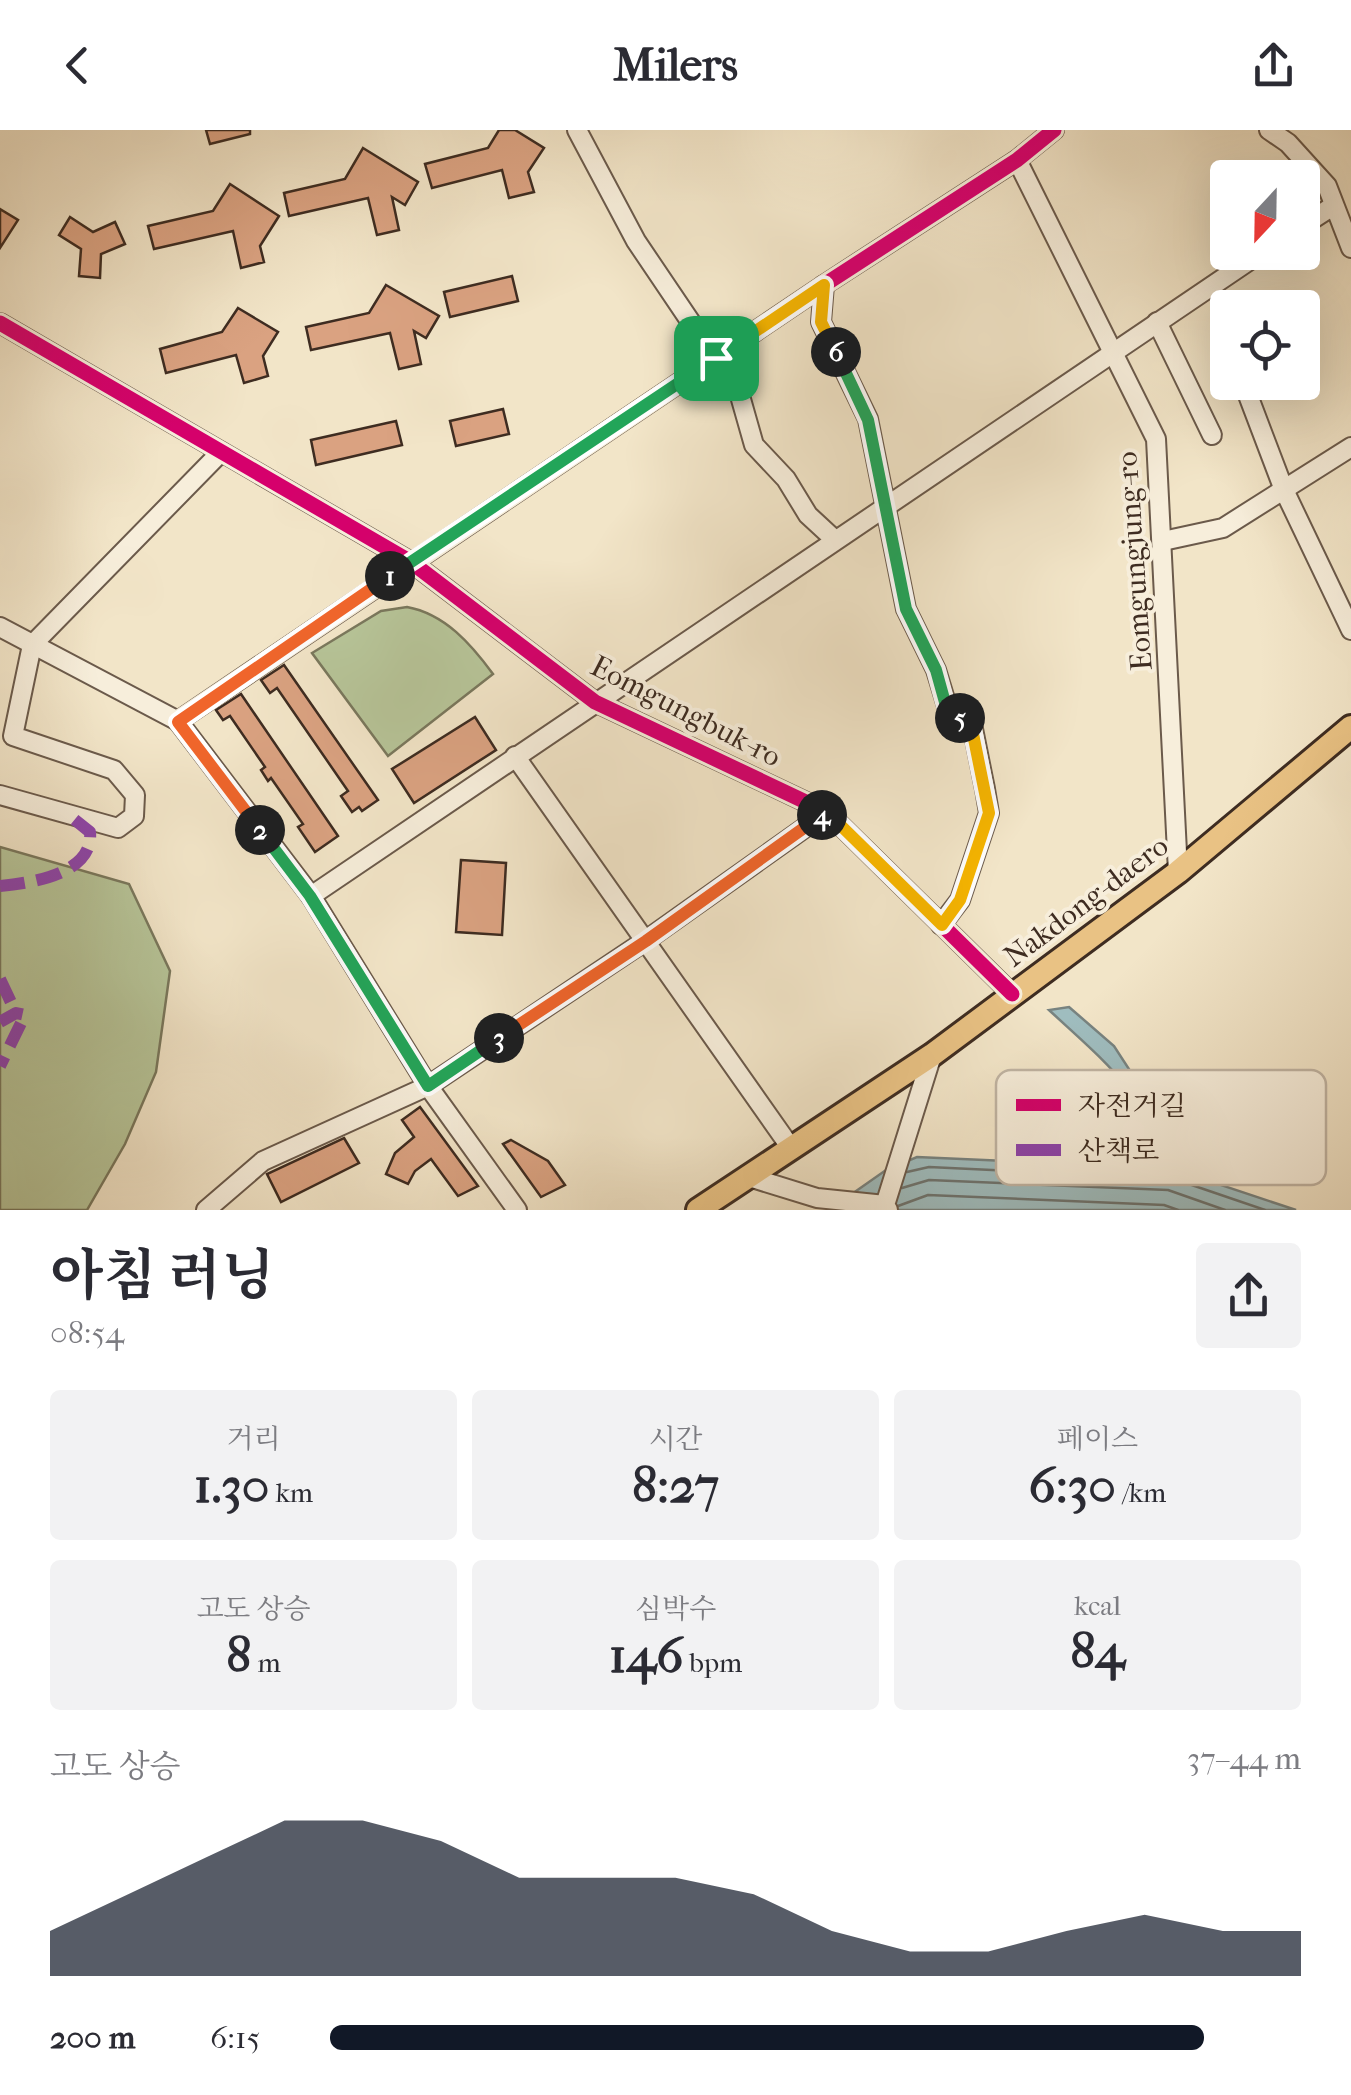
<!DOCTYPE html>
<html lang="ko">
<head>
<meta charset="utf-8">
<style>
  :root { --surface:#fff; --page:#f2f2f3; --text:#2b2b33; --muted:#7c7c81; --accent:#111827 }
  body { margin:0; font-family:"IM FELL French Canon","Noto Serif KR",serif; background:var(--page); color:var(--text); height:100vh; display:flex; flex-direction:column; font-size:38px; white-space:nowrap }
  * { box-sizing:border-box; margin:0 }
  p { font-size:32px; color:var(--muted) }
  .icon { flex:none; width:55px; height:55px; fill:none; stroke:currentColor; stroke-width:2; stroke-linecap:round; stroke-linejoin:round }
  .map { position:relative; height:1080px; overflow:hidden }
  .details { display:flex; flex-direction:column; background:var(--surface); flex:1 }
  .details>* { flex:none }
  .needle { width:65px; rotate:202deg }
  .controls { position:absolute; left:1210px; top:30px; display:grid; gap:20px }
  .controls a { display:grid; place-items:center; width:110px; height:110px; border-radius:10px; background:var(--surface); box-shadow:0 10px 40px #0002; font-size:50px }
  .pin { position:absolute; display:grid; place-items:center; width:85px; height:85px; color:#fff; margin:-42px; border-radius:20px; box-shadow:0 5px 15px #0006 }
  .km { position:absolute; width:50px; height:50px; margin:-25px; border-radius:50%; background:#222; color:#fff; font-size:28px; line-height:50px; text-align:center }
  .round { display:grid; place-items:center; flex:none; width:105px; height:105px; border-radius:10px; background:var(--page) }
  .summary { display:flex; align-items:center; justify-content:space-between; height:170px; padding:0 50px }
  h1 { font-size:55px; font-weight:700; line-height:75px }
  .stats { display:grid; grid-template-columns:repeat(3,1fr); gap:15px; height:170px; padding:10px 50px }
  .stats div { display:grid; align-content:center; border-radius:10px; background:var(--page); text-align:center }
  .stats b { font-size:50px; font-weight:700 }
  .stats small { font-size:28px; font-weight:400 }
  .stats p { font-size:28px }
  .chart { height:280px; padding:20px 50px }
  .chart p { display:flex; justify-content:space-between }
  .chart svg { width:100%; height:180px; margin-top:10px; fill:var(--accent); opacity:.7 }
  ul { padding:0 50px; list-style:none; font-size:32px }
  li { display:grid; grid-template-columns:160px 120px 1fr; align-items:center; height:75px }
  li i { height:25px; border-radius:12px; background:var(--accent) }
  header { display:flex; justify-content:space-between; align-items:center; height:130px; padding:0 50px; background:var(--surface); font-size:45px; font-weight:700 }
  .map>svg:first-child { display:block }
</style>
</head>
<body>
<header><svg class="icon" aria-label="back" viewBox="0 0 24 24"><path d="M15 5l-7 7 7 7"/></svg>Milers<svg class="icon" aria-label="share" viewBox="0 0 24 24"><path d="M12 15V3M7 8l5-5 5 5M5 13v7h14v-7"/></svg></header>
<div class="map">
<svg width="1351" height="1080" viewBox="0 0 1351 1080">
  <rect width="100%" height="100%" fill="#f2e5c8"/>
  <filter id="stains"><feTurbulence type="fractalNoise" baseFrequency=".002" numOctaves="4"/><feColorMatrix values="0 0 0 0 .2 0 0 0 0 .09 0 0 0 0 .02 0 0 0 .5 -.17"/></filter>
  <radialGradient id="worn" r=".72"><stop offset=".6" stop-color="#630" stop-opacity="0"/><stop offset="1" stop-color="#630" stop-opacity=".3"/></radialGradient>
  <g fill="#b7c599" stroke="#7a785d" stroke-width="2.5">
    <path d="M407,477C445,484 471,514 493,544L388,626L312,523L381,481Z"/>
    <path d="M0,717L129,754L170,841L156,942L125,1014L87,1080H0Z"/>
  </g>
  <path fill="#9fbdbf" stroke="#788380" stroke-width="2.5" d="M1069,877L1114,916L1153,976L1182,1042L1296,1080H829L886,1040L917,1027L1163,1038C1156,970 1096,924 1049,880Z"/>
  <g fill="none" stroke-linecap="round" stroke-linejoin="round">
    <g stroke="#6e7470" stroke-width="2.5">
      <path d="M907,1042L929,1037L1160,1048L1171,1045L1180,1051L1265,1080"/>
      <path d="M902,1058L929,1050L1168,1060L1225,1080"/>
      <path d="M898,1076L928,1065L1164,1075L1178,1080"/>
    </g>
    <path stroke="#788380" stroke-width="4" d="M1151,974L1160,992"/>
  </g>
  <g fill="#daa281" stroke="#3e2c21" stroke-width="2.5">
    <path d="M206,0H250V4L210,14Z"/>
    <path d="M499,0H515L544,18L528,42L534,62L509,68L502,40L432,58L425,34L488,18Z"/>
    <path d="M363,18L418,52L405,75L392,67L399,100L377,105L368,68L289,86L284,63L345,49Z"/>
    <path d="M230,54L279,86L260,116L264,132L241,138L233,101L154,119L148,96L213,81Z"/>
    <path d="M0,79L18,90L0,118Z"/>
    <path d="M70,87L93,102L115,92L125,114L101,124L100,148L79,146L81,119L59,105Z"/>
    <path d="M512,146L518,171L450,187L444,162Z"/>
    <path d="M386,155L439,186L426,208L414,201L421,234L399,239L390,203L311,220L306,197L369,183Z"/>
    <path d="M238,178L278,202L263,226L268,246L244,253L236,225L166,243L160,219L222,202Z"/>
    <path d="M503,279L509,304L456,316L450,291Z"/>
    <path d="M396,291L402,315L316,335L311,310Z"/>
    <path d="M284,535L378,670L362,681L359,677L352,682L341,666L348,661L277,558L270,563L261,550Z"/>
    <path d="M241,564L338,706L315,722L298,697L303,694L271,648L268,651L261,640L265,637L230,586L223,590L216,580Z"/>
    <path d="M475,587L496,620L414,673L392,639Z"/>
    <path d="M461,730L506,733L502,805L456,802Z"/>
    <path d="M420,977L478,1056L458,1066L431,1029L415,1041L408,1054L386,1044L395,1023L414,1007L402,990Z"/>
    <path d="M344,1008L359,1033L281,1072L267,1044Z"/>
    <path d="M511,1010L548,1031L565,1055L541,1067L503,1014Z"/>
  </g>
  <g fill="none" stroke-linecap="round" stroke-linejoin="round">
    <g stroke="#6b5a4b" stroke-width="22">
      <g id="minor">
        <path d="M577,0L636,111L715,228"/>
        <path d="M1269,0L1288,13L1327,56L1351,118"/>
        <path d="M1017,30L1156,309L1178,742"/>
        <path d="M1302,96L1333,76"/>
        <path d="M824,155L821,192L868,289L906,479L936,540L947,576L973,599L985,659L989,683L960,770L941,795"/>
        <path d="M1157,192L1212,305"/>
        <path d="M0,193L411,432L595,572L827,682L1012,864"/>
        <path d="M727,220L754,315L786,349L808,385L834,409"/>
        <path d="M1243,252L1284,360L1351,500"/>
        <path d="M1163,411L1223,398L1351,317"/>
        <path d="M0,497L178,591L311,766L428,956L517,1080"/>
        <path d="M178,591L824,155L1017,30L1054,0"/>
        <path d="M515,626L791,1018"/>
        <path d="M0,665L118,698L134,686L135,665L114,640L13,606L32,515L221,322"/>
        <path d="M311,766L1262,122"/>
        <path d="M749,1047L817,1068L885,1075"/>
        <path d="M206,1080L263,1031L428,956L645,811L827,682"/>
        <path d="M888,1080L885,1075L932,925"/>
      </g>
    </g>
    <g stroke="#3e2c21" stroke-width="28">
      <path id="major" d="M698,1080L932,925L1178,742L1351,597"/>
    </g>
    <use href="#minor" stroke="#f7eedb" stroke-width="18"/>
    <use href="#major" stroke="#e9c284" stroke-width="22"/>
    <g stroke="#8e44ad" stroke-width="12" stroke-dasharray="25 12" stroke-linecap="butt">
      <path d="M0,756C31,753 94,744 90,702L69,685"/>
      <path d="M0,849L16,883"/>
      <path d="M0,892L16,883L25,885L0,936"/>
    </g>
    <g stroke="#f7eedb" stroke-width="21">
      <g id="cycleway">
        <path d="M0,193L411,432L595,572L827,682L1012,864"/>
        <path d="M178,591L824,155L1017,30L1054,0"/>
      </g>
    </g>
    <use href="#cycleway" stroke="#d6006c" stroke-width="15"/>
  </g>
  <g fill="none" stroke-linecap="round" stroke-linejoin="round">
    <g stroke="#fff" stroke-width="20">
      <path id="split-1" d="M390,446L716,228"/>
    </g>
    <g stroke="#fff" stroke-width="20">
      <path id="split-2" d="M260,700L178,592L390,446"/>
    </g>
    <g stroke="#fff" stroke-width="20">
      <path id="split-3" d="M260,700L310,766L428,956L499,908"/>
    </g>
    <g stroke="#fff" stroke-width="20">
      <path id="split-4" d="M499,908L646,811L822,685"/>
    </g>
    <g stroke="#fff" stroke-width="20">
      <path id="split-5" d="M822,685L827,682L942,795L960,770L989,683L972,599L960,588"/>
    </g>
    <g stroke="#fff" stroke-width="20">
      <path id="split-6" d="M836,222L868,290L906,479L936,540L946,576L960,588"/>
    </g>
    <g stroke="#fff" stroke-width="20">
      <path id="split-7" d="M716,228L824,155L821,192L836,222"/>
    </g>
    <use href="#split-1" stroke="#22a559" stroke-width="12"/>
    <use href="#split-2" stroke="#f0652b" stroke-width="12"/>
    <use href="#split-3" stroke="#22a559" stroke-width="12"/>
    <use href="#split-4" stroke="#f0652b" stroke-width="12"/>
    <use href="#split-5" stroke="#f5b400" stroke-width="12"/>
    <use href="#split-6" stroke="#22a559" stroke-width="12"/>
    <use href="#split-7" stroke="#f5b400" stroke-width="12"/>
  </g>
  <g text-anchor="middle" stroke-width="8" stroke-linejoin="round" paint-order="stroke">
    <g font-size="30" fill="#3e2c21" stroke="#f7eedb">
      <text transform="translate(1134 431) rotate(-94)" y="10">Eomgungjung-ro</text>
      <text transform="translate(686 581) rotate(27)" y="10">Eomgungbuk-ro</text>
      <text transform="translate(1086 771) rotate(-37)" y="10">Nakdong-daero</text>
    </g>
  </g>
  <rect x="996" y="940" width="330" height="115" rx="15" fill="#f7eedb" stroke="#c0b4a3" stroke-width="2.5"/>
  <rect x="1016" y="969" width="45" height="12" fill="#d6006c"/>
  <rect x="1016" y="1014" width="45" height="12" fill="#8e44ad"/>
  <g font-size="28" fill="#3e2c21">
    <text x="1078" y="985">자전거길</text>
    <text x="1078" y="1030">산책로</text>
  </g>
  <rect width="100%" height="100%" filter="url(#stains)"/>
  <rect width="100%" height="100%" fill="url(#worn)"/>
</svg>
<div class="controls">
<a><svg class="needle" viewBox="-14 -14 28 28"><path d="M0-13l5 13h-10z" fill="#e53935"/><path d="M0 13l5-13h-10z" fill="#7c7c81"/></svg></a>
<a><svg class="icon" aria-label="locate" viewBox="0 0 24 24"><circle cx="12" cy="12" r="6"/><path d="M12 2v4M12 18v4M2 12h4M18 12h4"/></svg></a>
</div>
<div class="pin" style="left:716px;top:228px;background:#1e9e55"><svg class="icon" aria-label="arrive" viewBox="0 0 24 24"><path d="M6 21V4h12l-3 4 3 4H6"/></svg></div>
<b class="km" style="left:390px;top:446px">1</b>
<b class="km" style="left:260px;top:700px">2</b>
<b class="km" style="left:499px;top:908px">3</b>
<b class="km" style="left:822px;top:685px">4</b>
<b class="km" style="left:960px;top:588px">5</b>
<b class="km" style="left:836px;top:222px">6</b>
</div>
<section class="details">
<div class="summary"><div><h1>아침 러닝</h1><p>08:54</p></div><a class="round"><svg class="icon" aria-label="share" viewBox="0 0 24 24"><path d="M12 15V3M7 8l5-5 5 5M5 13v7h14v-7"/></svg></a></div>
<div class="stats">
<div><p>거리</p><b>1.30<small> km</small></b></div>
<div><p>시간</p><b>8:27</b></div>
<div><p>페이스</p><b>6:30<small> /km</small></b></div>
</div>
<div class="stats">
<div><p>고도 상승</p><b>8<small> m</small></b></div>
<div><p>심박수</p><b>146<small> bpm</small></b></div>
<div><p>kcal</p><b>84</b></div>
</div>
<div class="chart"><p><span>고도 상승</span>37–44 m</p>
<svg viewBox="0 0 160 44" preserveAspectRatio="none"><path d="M0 44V33L10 24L20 15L30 6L40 6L50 11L60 20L70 20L80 20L90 24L100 33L110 38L120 38L130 33L140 29L150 33L160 33V44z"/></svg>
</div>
<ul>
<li><b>200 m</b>6:15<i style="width:90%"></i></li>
</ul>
</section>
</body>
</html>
